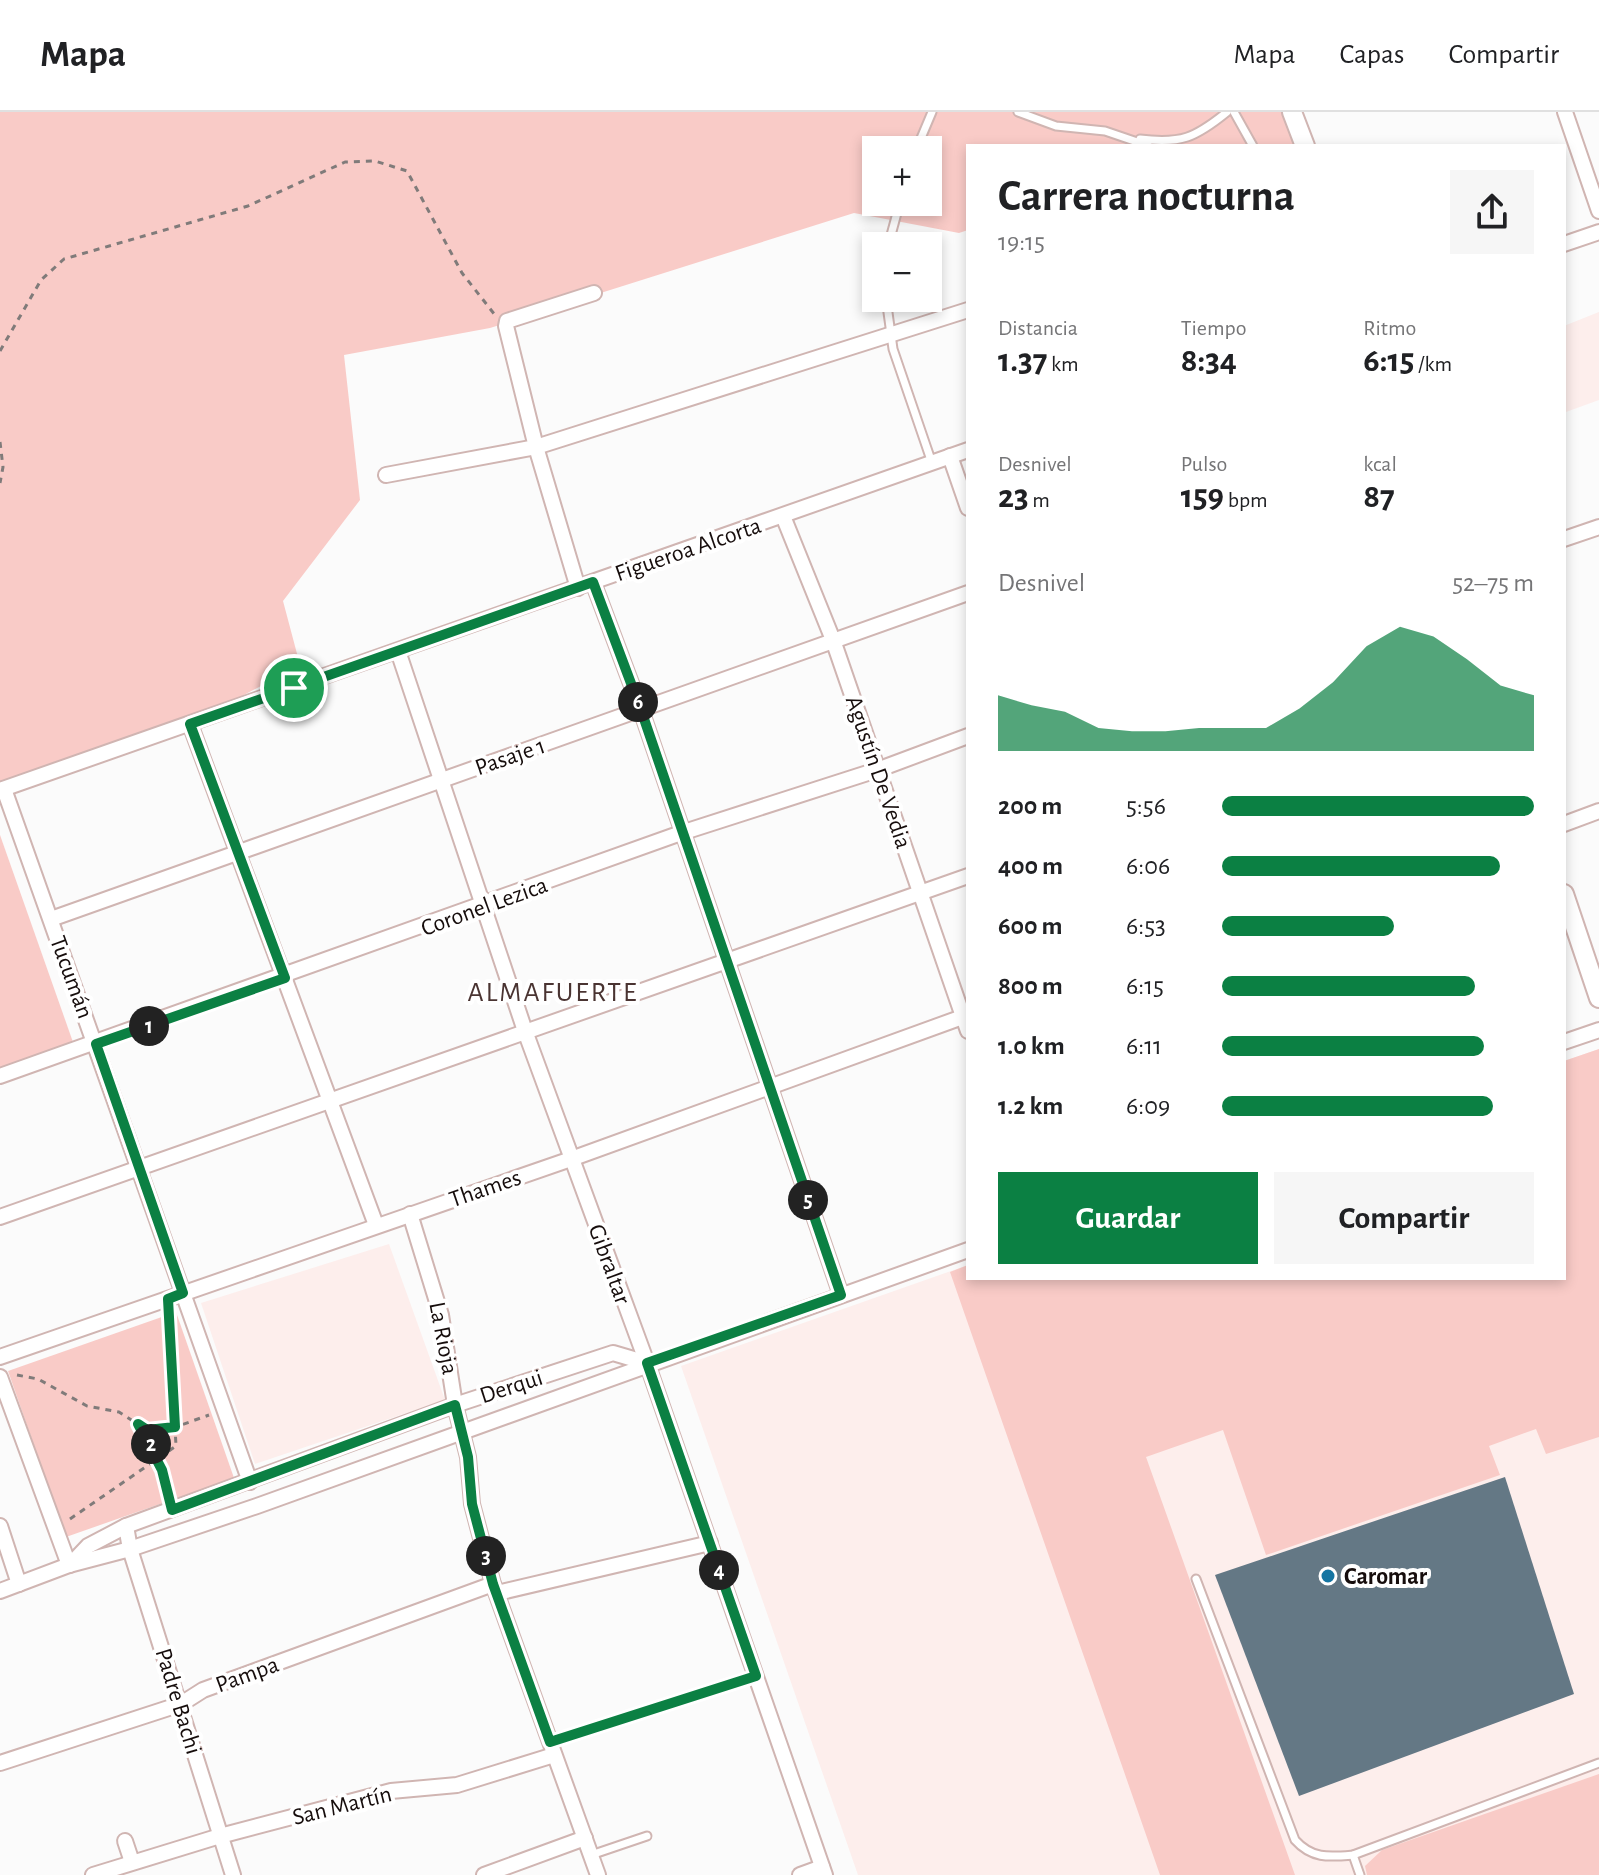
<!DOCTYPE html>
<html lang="es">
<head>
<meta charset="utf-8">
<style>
  :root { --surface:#fff; --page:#f6f6f6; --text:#202124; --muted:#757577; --line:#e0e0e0; --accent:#0b8043 }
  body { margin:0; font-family:"Alegreya Sans",sans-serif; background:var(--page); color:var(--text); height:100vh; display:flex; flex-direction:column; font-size:30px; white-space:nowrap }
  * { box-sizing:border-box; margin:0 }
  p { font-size:26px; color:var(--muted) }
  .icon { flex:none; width:44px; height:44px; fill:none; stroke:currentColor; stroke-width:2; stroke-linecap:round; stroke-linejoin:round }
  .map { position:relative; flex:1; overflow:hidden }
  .sheet { position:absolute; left:966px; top:32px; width:600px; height:1136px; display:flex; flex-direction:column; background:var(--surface); border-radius:0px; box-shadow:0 4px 12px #0003 }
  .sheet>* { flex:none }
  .tools { position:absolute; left:862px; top:24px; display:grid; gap:16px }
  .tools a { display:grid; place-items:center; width:80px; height:80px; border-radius:0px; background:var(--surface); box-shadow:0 4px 12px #0003; font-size:40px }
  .pin { position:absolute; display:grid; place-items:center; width:68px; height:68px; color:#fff; margin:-34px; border:4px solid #fff; border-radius:50%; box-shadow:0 2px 8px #0007 }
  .km { position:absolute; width:40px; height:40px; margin:-20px; border-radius:50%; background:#222; color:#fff; font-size:22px; line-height:40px; text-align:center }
  .round { display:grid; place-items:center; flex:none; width:84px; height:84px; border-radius:0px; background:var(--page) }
  .headline { display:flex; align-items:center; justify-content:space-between; height:136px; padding:0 32px }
  h1 { font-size:44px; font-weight:700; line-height:60px }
  .metrics { display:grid; grid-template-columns:repeat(3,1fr); gap:12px; height:136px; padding:8px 32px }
  .metrics div { display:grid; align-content:center }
  .metrics b { font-size:34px; font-weight:700 }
  .metrics small { font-size:22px; font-weight:400 }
  .metrics p { font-size:22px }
  .chart { height:224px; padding:16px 32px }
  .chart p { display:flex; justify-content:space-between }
  .chart svg { width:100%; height:144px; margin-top:8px; fill:var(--accent); opacity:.7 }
  .cta { display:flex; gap:16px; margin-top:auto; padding:16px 32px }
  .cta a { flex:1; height:92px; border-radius:0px; background:var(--accent); color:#fff; font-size:32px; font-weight:700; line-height:92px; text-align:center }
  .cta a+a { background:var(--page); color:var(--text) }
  ul { padding:0 32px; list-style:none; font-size:26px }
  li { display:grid; grid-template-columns:128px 96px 1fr; align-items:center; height:60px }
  li i { height:20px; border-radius:10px; background:var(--accent) }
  header { display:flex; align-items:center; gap:48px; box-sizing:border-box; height:112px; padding:0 40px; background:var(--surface); border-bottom:2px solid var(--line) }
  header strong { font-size:38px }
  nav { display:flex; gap:44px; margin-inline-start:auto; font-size:28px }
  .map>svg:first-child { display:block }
</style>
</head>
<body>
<header>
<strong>Mapa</strong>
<nav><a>Mapa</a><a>Capas</a><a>Compartir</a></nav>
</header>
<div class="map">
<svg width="1599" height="1763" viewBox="0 0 1599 1763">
  <rect width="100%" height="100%" fill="#fbfbfb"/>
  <g fill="#fdeeec">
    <path d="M1599,200V288L1566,300L1564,214Z"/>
    <path d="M1599,937V1763H858L681,1254L968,1153V1166H1564V949Z"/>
    <path d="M389,1132L445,1288L255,1352L201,1191Z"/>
  </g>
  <g fill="#f9cbc7" fill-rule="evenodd">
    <path d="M0,0H1284L1295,34H968V118L959,121L854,101L490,216L344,243L360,388L283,489L300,553L190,612L0,678ZM876,38H928V90H876Z"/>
    <path d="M0,723L74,933L0,960Z"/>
    <path d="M1599,937V1325L1546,1342L1536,1317L1489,1334L1500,1363L1266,1443L1223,1318L1146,1345L1295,1763H1160L950,1160L968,1153V1166H1564V949Z"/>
    <path d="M176,1200L234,1366L66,1425L8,1259Z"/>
    <path d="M1599,1662V1763H1367L1365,1754L1382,1738Z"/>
  </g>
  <path fill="#647885" d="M1505,1365L1574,1582L1299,1684L1215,1463Z"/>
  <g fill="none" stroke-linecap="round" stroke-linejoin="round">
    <g stroke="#d0b5b2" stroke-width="11">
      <g id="service">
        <path d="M1018,0L1056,14L1105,19L1149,34"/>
        <path d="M1234,0L1253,34"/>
        <path d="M1140,27C1181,32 1195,26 1227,0"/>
        <path d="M916,38L932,0"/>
        <path d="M888,134L900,90"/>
        <path d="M886,186L893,237L932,351"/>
        <path d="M1196,1467L1295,1728C1312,1747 1329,1745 1353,1743L1599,1651"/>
        <path d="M550,1630L756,1564"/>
        <path d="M591,1743L647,1724"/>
        <path d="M1353,1743L1360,1763"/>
      </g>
    </g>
    <g stroke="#d0b5b2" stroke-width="18">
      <g id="minor">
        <path d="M1565,0L1599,99"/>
        <path d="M1564,132L1599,120"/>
        <path d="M950,344L968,396"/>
        <path d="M386,363L536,335L506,214L507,209L594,181"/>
        <path d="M783,404L833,528L968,919"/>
        <path d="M1564,427L1599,415"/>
        <path d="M593,470L641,598L841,1183"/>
        <path d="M578,476L536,335L968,198"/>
        <path d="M398,539L525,919L647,1251L825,1763"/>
        <path d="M190,612L376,1113"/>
        <path d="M4,677L250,1370"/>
        <path d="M0,678L968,338"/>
        <path d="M1564,712L1599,699"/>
        <path d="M51,807L968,481"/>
        <path d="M1564,930L1599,918"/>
        <path d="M0,964L681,721L877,658L968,624"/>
        <path d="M410,1102L441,1203L455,1293L468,1345L472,1392L493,1472L598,1763"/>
        <path d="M0,1105L968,764"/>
        <path d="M0,1245L571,1047L968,903"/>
        <path d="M0,1265L69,1453"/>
        <path d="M0,1414L19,1472"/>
        <path d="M126,1414L130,1437L233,1763"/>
        <path d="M70,1453L88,1434L126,1414L455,1293L613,1241L647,1251"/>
        <path d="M0,1479L69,1453L130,1437L257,1394L968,1138"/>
        <path d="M497,1481L710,1431"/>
        <path d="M0,1651L181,1592L203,1578L493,1472"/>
        <path d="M125,1729L132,1750"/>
        <path d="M93,1763L220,1724L391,1679L457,1673L554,1643"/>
        <path d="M484,1763L585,1726"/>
        <path d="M800,1763L822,1755"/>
      </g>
    </g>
    <g stroke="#d0b5b2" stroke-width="22">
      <g id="tertiary">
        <path d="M1292,0L1305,34"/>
        <path d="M1564,782L1599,886"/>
      </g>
    </g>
    <g stroke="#807b7a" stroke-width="3" stroke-dasharray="6 6" stroke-linecap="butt">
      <path d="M0,239L41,168L64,147L248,94L345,50L375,49L407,59L462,161L495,203"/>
      <path d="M0,330L3,355L0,371"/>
      <path d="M17,1263L38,1267L87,1294L119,1300L147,1318L170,1317L209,1303"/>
      <path d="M140,1315L154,1338L168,1382"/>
      <path d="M70,1407L176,1334L169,1202"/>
    </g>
    <use href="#service" stroke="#fff" stroke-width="7"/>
    <use href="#minor" stroke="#fff" stroke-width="14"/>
    <use href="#tertiary" stroke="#fff" stroke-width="18"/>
  </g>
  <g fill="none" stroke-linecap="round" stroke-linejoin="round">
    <g stroke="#fff" stroke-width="16">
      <path id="route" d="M593,470L641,598L841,1183L647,1251L756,1564L550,1630L493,1472L472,1392L468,1345L455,1293L172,1398L162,1358L138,1312L147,1318L175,1315L168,1187L183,1181L96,932L285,866L190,612Z"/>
    </g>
    <use href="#route" stroke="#0b8043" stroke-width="10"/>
  </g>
  <circle fill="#1575a2" stroke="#fff" stroke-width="3" cx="1328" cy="1464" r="8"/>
  <g text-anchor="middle" stroke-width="8" stroke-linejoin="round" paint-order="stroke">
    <g font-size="24" fill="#160d0c" stroke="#fff">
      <text transform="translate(688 437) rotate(-19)" y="8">Figueroa Alcorta</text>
      <text transform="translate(510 644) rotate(-19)" y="8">Pasaje 1</text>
      <text transform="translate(879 660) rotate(71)" y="8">Agustín De Vedia</text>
      <text transform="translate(484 794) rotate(-20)" y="8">Coronel Lezica</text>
      <text transform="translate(72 865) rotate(70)" y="8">Tucumán</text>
      <text transform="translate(485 1076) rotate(-19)" y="8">Thames</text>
      <text transform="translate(610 1152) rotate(70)" y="8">Gibraltar</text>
      <text transform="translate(444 1226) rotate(79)" y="8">La Rioja</text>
      <text transform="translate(511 1274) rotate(-18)" y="8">Derqui</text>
      <text transform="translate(247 1562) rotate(-20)" y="8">Pampa</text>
      <text transform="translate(179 1589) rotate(73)" y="8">Padre Bachi</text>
      <text transform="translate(342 1693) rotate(-14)" y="8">San Martín</text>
    </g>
    <g font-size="24" font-weight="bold" fill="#160d0c" stroke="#fff" text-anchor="start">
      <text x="1344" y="1472">Caromar</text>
    </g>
    <g font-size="28" letter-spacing="2" fill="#4a3432" stroke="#fff">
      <text x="553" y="889">ALMAFUERTE</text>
    </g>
  </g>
</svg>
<div class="tools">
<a>+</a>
<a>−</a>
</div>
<div class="pin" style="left:294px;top:576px;background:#1e9e55"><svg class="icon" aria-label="arrive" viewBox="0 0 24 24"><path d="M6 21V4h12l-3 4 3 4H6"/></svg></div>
<b class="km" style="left:149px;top:914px">1</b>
<b class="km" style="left:151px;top:1332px">2</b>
<b class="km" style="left:486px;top:1444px">3</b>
<b class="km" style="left:719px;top:1458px">4</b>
<b class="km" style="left:808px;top:1088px">5</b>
<b class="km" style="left:638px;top:590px">6</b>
<section class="sheet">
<div class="headline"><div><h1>Carrera nocturna</h1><p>19:15</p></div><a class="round"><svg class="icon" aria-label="share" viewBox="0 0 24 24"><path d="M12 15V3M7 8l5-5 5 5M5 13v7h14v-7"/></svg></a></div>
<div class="metrics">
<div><p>Distancia</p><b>1.37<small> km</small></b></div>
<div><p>Tiempo</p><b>8:34</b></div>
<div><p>Ritmo</p><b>6:15<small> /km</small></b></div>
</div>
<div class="metrics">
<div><p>Desnivel</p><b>23<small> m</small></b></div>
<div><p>Pulso</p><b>159<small> bpm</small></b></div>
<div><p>kcal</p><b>87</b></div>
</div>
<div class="chart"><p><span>Desnivel</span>52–75 m</p>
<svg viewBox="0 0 160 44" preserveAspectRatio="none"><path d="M0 44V27L10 30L20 32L30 37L40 38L50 38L60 37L70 37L80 37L90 31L100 23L110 12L120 6L130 9L140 16L150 24L160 27V44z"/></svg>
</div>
<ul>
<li><b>200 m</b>5:56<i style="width:100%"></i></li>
<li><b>400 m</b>6:06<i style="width:89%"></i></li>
<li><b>600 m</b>6:53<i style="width:55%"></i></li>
<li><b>800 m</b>6:15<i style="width:81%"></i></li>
<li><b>1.0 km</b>6:11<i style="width:84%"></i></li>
<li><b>1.2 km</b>6:09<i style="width:87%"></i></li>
</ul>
<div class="cta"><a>Guardar</a><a>Compartir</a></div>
</section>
</div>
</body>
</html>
